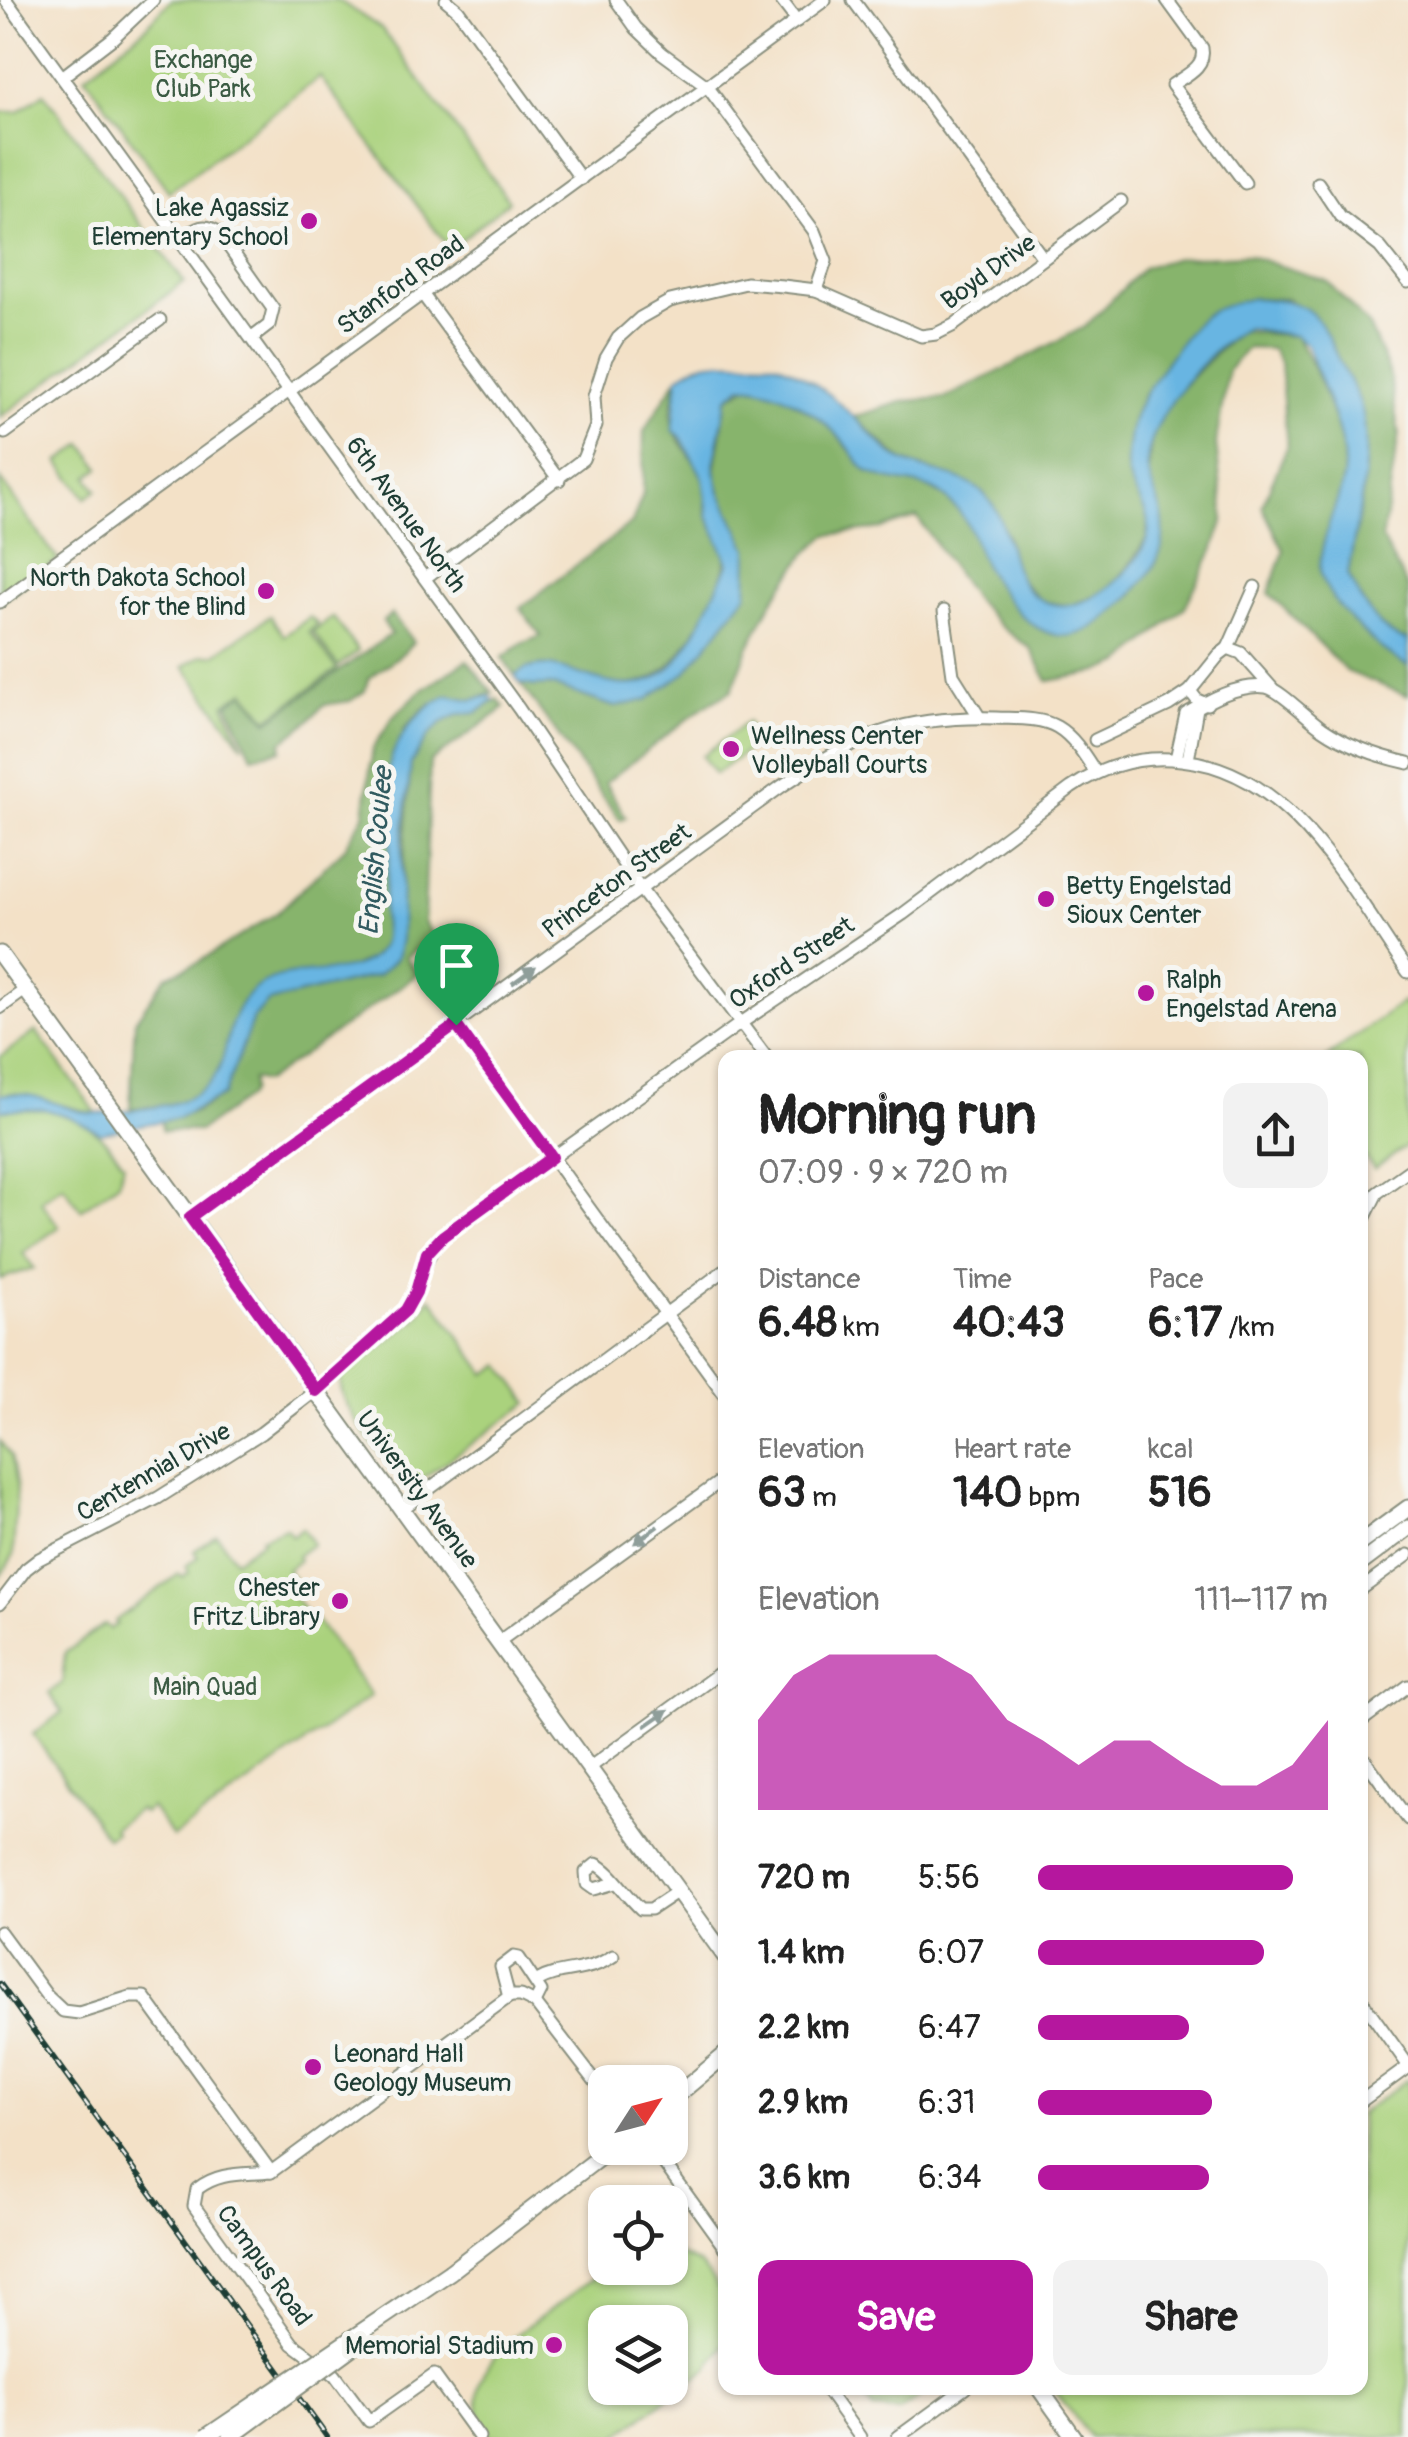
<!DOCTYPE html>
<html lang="en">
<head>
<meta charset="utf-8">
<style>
  :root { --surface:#fff; --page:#f2f2f2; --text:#222; --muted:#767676; --accent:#b5179e }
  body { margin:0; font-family:Pangolin,sans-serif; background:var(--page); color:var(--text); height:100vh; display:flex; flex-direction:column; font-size:38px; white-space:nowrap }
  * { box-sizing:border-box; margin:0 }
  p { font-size:32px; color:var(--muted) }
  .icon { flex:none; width:55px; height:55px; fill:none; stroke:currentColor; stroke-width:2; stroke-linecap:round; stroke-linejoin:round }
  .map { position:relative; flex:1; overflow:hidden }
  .panel { position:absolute; left:718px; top:1050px; width:650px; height:1345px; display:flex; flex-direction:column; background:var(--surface); border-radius:20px; box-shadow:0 2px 8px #0004 }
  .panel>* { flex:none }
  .needle { width:65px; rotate:54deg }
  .buttons { position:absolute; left:588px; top:2065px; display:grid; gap:20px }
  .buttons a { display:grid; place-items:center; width:100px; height:100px; border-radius:20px; background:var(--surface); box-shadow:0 2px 8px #0004; font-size:50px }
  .pin { position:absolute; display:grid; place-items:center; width:85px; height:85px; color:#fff; margin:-102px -42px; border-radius:50% 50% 50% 0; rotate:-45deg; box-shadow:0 0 10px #0007 }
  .pin .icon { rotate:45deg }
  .round { display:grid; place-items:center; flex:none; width:105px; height:105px; border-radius:20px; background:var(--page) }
  .overview { display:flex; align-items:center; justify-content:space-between; height:170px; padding:0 40px }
  h1 { font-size:55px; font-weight:800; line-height:75px }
  .stats { display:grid; grid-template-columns:repeat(3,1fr); gap:15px; height:170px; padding:10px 40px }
  .stats div { display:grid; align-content:center }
  .stats b { font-size:42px; font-weight:800 }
  .stats small { font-size:28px; font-weight:400 }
  .stats p { font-size:28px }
  .chart { height:280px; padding:20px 40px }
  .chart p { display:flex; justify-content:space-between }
  .chart svg { width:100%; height:180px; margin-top:10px; fill:var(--accent); opacity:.7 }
  .primary-button { display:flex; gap:20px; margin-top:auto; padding:20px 40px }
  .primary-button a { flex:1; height:115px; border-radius:20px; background:var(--accent); color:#fff; font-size:40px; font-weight:800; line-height:115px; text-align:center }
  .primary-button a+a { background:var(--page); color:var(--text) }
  ul { padding:0 40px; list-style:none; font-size:32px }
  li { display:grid; grid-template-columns:160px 120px 1fr; align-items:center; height:75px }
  li i { height:25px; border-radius:12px; background:var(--accent) }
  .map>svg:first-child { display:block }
</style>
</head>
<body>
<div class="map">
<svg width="1408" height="2437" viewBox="0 0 1408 2437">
  <rect width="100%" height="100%" fill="#f6f6f2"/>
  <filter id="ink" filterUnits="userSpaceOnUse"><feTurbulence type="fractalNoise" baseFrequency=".01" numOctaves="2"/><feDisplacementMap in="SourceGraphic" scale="20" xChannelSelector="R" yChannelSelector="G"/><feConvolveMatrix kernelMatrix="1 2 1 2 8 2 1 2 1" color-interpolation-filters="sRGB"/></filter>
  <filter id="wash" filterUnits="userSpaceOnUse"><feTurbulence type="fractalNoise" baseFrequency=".0048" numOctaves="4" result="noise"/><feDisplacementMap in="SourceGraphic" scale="40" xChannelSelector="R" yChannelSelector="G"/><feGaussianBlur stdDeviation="2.25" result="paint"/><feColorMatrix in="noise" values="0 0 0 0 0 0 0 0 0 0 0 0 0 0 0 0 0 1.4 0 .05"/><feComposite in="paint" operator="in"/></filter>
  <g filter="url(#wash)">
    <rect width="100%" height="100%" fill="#f3e1c7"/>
    <g fill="#aad27d" stroke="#648858" stroke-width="2.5" fill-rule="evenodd">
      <path d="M171,0H338L382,29L509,201L450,249L320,77L169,192L85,76L145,28Z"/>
      <path d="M44,93L184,282L0,417V112H18Z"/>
      <path d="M83,444L100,468L88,477L97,490L86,498L59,462Z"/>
      <path d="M0,479L58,560L0,602Z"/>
      <path d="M270,616L284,636L310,617L318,624L309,632L337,669L268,719L245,691L225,704L226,708L243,746L184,666L203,655H214Z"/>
      <path d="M333,617L358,651L338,666L313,632Z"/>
      <path d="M747,722L760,742L715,774L702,756Z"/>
      <path d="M1403,1002L1408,1009V1145L1374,1169L1360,1150V1058L1327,1057Z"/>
      <path d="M36,1031L97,1114L14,1093L0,1095V1057Z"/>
      <path d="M44,1109C86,1121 99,1129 124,1164L118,1183L81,1210L63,1185L41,1201L59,1227L23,1253L34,1268L0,1279V1110Z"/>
      <path d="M431,1297L486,1374L501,1365L529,1403L407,1489C389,1464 335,1405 341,1377L415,1320Z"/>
      <path d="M0,1441L11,1456L17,1486L13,1556L0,1577Z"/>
      <path d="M286,1528L292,1536L302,1528L313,1544L297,1556L299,1560L287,1570L294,1580L286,1586L311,1620L315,1618L371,1696L173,1837L151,1807L143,1813L139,1809L113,1828L115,1833L107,1838L33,1734L62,1712L49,1693L62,1683L65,1653L105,1624L110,1629L117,1624L115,1621L179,1574L182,1577L189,1572L186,1566L198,1557L194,1551L217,1535L235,1560L263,1540L261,1538Z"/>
      <path d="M1408,2079V2437H1090L1053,2388H1360V2114Z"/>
      <path d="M670,2251L700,2264L723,2295L725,2343L707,2369L615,2437H491C447,2375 521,2331 564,2300C578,2290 593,2275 609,2269C624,2262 653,2268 670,2268ZM670,2322V2388H605V2322Z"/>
      <path d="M865,2388H932L899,2411L873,2409L860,2391Z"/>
    </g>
    <g fill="#87b46c" stroke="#537850" stroke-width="2.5">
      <path d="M1247,255L1327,281L1369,326L1389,372L1399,434L1382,540L1408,588V640C1378,635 1360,599 1348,574C1359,505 1384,432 1342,368C1327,344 1307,322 1289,299L1253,298L1165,367L1143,396L1133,419L1132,438L1148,518L1147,538L1126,570L1105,591L1070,606L1041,601L1019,578L1013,567L1007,535L983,492L959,480L903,461L854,417L905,401L945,398L1010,366L1086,326L1144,267L1177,258Z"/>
      <path d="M1240,331L1296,336C1314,365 1345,433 1344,466C1344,489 1328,532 1322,557L1408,664V696L1346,671L1269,593L1284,551L1262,506L1287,447L1280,363L1272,349L1247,348L1228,370L1216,443L1224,519L1213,551L1185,607L1123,662L1098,672L1048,681L1030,648L1000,626L972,596L917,517L881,529L827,535L805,555L773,600L748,648L732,690L703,707L605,783L626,817L620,820L520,683L534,686L552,685L614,707L686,672L747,594L715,472L727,398L748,386L779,392L828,424L868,472L918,482L946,498L971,524L991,577L1026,619L1114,611L1132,595L1157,561C1153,522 1144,477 1152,437C1158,404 1215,354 1240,331Z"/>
      <path d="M678,377C676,390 669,410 672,423C676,441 695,459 702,476C707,489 704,501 707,514C710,528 725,542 726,556C728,581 692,639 676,658C620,726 559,637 515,676L502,658L521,644L541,636L520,608L632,523L643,494L644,431Z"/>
      <path d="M392,614L413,642L404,652L368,679L365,691L350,701L323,705C312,720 297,730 282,742L281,750L252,756L228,704L244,693L268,721L391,634L383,621Z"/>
      <path d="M467,660L493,693L472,700L447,695L423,709L404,729L387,798L391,837L383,913L385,937L381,948L370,959L352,967L237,1011C233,1024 219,1077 212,1085C191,1105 157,1107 130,1108L135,1021L166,976L197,963L277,913L344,849L364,815L373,748L393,717L417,694Z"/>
      <path d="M498,699L504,707L499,712L430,762L424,922L434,936L406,957L418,974L265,1082L252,1079V1090L248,1097L199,1131H162L161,1120L195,1112L224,1095L253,1017L268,1001L378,975L401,892L411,763L428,736L441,723L459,714L476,713Z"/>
    </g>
    <g fill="#68b5e2" stroke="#44798b" stroke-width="2.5">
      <path d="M1253,298C1309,301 1316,308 1338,359C1346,377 1360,395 1363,415C1372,468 1356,521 1348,574C1360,600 1378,635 1408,640V666C1381,652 1328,605 1321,573C1318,562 1323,546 1326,535C1331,513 1343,492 1344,468C1345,431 1319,381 1307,345L1296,336L1247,328C1208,347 1147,420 1147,465C1148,484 1162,502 1163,523C1164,535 1163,549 1157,560C1145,585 1102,629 1074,635C1038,642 1008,604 991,577C972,548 977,525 947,499C924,478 894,486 869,472C859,467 853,452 845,443C820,415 782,387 742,386L727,398L714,465L720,492L748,549L747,594L686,672L646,700L615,707L552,685L534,686L520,683L515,676C554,641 609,709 661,675C692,655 711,595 729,564L708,516L703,478L681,437L673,430L678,377C702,359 712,361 741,362C753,362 768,360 779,364C815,378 842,405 869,432C879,442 890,455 903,461C930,474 965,474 986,496C1018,529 1001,601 1062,605C1094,607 1138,568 1147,538C1155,511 1128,492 1127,466C1127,452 1130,427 1135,414C1142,395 1188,327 1204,316C1218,306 1236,302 1253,298Z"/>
      <path d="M447,695L472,700L490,696L494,701L475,713L459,714L441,723L428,736L411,763L402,845L401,939L397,958L378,975L268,1002L253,1018L224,1095L177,1118L101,1133L68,1116L44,1109L0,1110V1095C37,1089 55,1107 88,1113C101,1115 163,1107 177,1102C241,1082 213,1035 248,995C281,957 353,987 380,949C387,939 383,925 383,913C384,887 390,862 391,837C391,824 388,812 387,799C383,751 408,718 447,695Z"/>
    </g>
  </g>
  <g filter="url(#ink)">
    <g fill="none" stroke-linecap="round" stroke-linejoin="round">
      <g stroke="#898f7e" stroke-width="15">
        <g id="street">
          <path d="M6,0L519,709L641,890L767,1058"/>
          <path d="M446,0L458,10L581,179"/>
          <path d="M616,0L636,28L662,53L707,86L814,231L826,261L816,290"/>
          <path d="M781,0L797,21"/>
          <path d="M853,0L1043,258"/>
          <path d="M1167,0L1202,48C1206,67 1186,75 1172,85L1245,183"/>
          <path d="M62,77L113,38L153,0"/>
          <path d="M1318,183L1340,216L1380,247L1408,282"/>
          <path d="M180,240C195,229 204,221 219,233L273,309L269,325L252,338"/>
          <path d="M423,295L559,480"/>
          <path d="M5,433L160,320"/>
          <path d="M425,578L583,459L596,426L594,396L606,358L618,338L640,318L670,301L746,283L783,286L816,290L921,336L936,334L954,325L1121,201"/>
          <path d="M0,602L825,0"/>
          <path d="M944,611L953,675L980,718"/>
          <path d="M1228,648L1255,587"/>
          <path d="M1190,691L1219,655L1228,648L1241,653L1272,688"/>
          <path d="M1095,740L1169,705L1190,691L1197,700L1207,704"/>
          <path d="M1176,759L1186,714C1207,701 1239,683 1266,687C1280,689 1308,719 1322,728C1348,746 1377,756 1408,763"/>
          <path d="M1188,760L1197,708"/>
          <path d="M0,1008L25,990"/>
          <path d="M456,1025L725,1395"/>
          <path d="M190,1217L782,786C859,734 902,716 996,718C1015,719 1040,717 1057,727C1074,737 1085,756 1096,773"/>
          <path d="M1360,1227L1377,1193L1408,1171"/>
          <path d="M402,1509L725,1270"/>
          <path d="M1360,1590L1408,1555"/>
          <path d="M0,1603L26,1569L39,1559L158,1498L261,1433L332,1378L406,1310C423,1281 420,1261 443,1236L741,1023L903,914L1071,788C1105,765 1140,755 1181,760C1293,771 1349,888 1408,972"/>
          <path d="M498,1642L725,1478"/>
          <path d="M1360,1722L1408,1686"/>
          <path d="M1360,1753L1408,1819"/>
          <path d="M589,1768L725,1669"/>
          <path d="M615,1883L594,1889L587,1884L586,1872L596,1864C611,1870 626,1896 641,1909H651L678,1891"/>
          <path d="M0,1932L47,1996L63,2011L79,2013L130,1997H144L271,2172"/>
          <path d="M537,1981C561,1967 587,1974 613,1956"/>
          <path d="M509,1997L501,1967L514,1957L519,1958L541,1991L535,2003"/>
          <path d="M1360,1998L1408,2065"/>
          <path d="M1360,2102L1408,2067"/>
          <path d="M653,2148L725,2248"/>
          <path d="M825,2388L860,2437"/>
          <path d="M479,2437L434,2375L369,2421L335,2375L293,2344L194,2206L197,2189C220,2171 243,2175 271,2172L510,1996H521L535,2003L605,2094"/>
          <path d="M898,2437L965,2388"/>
        </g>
      </g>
      <g stroke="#898f7e" stroke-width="19">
        <g id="secondary">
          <path d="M0,954L725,1956"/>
          <path d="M1360,1543L1408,1508"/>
          <path d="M1360,1564L1408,1528"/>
          <path d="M670,2101L725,2055"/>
          <path d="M450,2272L612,2148"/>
          <path d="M1039,2388L1074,2437"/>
        </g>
      </g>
      <use href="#street" stroke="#fff" stroke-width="11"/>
      <use href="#secondary" stroke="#fff" stroke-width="15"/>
      <g stroke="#1f3d34" stroke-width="6">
        <path id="rail" d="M0,1984L327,2437"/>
      </g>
      <use href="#rail" stroke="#f6f6f2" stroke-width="2.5" stroke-dasharray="8" stroke-linecap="butt"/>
      <g stroke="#898f7e" stroke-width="19" stroke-linecap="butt">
        <g id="secondary-bridge">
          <path d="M206,2437L450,2272"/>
          <path d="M230,2437L364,2339"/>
        </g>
      </g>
      <use href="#secondary-bridge" stroke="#fff" stroke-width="15"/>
    </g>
    <defs><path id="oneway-solid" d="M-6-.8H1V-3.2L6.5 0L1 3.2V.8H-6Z" transform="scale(2.5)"/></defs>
    <g fill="#8f9e9a">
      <use href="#oneway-solid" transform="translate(524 975) rotate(-36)"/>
      <use href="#oneway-solid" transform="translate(646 1535) rotate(144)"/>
      <use href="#oneway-solid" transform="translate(657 1718) rotate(-35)"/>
    </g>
  </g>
  <g fill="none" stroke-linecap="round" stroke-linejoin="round" filter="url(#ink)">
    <g stroke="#fff" stroke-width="20">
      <path id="route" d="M456,1025L552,1157L443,1236L427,1253L416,1292L406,1310L316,1391L190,1217Z"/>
    </g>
    <use href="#route" stroke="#b5179e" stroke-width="12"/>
  </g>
  <g fill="#b5179e" stroke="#f6f6f2" stroke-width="4">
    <circle cx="309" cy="221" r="10"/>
    <circle cx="266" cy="591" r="10"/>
    <circle cx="731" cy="749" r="10"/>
    <circle cx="1046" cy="899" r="10"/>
    <circle cx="1146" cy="993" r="10"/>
    <circle cx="340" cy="1601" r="10"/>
    <circle cx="313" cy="2067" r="10"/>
    <circle cx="554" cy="2345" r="10"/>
  </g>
  <g text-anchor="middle" stroke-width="10" stroke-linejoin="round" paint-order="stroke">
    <g font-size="25" fill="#3b5b43" stroke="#f6f6f2">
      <text x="203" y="68">Exchange<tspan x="203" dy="29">Club Park</tspan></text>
      <text x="205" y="1695">Main Quad</text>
    </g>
    <g font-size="25" fill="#1f3d34" stroke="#f6f6f2" text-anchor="end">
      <text x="289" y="216">Lake Agassiz<tspan x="289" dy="29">Elementary School</tspan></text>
      <text x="246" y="586">North Dakota School<tspan x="246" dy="29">for the Blind</tspan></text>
      <text x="751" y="744" text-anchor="start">Wellness Center<tspan x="751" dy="29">Volleyball Courts</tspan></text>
      <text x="1066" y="894" text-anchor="start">Betty Engelstad<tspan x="1066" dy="29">Sioux Center</tspan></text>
      <text x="1166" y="988" text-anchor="start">Ralph<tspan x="1166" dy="29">Engelstad Arena</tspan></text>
      <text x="320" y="1596">Chester<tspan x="320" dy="29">Fritz Library</tspan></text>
      <text x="333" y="2062" text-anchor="start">Leonard Hall<tspan x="333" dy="29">Geology Museum</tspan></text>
      <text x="534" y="2354">Memorial Stadium</text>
    </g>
    <g font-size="25" fill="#1f3d34" stroke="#f6f6f2">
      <text transform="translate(988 271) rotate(-36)" y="9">Boyd Drive</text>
      <text transform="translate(400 284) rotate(-36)" y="9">Stanford Road</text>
      <text transform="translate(407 514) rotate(54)" y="9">6th Avenue North</text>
      <text transform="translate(616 880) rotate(-36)" y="9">Princeton Street</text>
      <text transform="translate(791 962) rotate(-34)" y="9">Oxford Street</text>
      <text transform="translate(153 1471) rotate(-30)" y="9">Centennial Drive</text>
      <text transform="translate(418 1489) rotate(54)" y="9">University Avenue</text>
      <text transform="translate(265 2265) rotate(54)" y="9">Campus Road</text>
    </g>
    <g font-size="28" font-style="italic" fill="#315b60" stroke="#f6f6f2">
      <text transform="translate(375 851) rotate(-85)" y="10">English Coulee</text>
    </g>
  </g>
</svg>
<div class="buttons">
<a><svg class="needle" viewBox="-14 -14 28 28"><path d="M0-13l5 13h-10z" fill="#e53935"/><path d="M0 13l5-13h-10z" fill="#767676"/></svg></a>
<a><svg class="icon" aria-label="locate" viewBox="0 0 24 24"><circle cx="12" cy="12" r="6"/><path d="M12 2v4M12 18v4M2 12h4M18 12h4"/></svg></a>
<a><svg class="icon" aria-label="layers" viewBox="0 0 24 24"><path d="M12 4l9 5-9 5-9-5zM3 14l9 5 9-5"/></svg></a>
</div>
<div class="pin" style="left:456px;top:1025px;background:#1e9e55"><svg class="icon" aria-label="arrive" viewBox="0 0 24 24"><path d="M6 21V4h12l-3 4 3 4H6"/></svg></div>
<section class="panel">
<div class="overview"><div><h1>Morning run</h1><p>07:09 · 9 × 720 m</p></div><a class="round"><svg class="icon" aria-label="share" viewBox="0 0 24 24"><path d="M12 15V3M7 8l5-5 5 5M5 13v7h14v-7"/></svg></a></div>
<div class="stats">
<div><p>Distance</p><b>6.48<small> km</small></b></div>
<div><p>Time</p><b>40:43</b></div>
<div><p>Pace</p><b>6:17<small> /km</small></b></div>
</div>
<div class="stats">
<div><p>Elevation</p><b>63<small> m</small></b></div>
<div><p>Heart rate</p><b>140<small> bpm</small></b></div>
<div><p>kcal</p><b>516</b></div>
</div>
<div class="chart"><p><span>Elevation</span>111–117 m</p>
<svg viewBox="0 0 160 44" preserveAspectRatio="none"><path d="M0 44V22L10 11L20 6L30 6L40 6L50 6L60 11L70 22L80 27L90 33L100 27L110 27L120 33L130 38L140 38L150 33L160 22V44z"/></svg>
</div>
<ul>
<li><b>720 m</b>5:56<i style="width:88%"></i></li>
<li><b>1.4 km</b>6:07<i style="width:78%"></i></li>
<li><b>2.2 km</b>6:47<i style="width:52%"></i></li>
<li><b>2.9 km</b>6:31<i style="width:60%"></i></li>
<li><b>3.6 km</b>6:34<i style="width:59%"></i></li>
</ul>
<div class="primary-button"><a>Save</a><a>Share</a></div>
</section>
</div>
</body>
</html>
